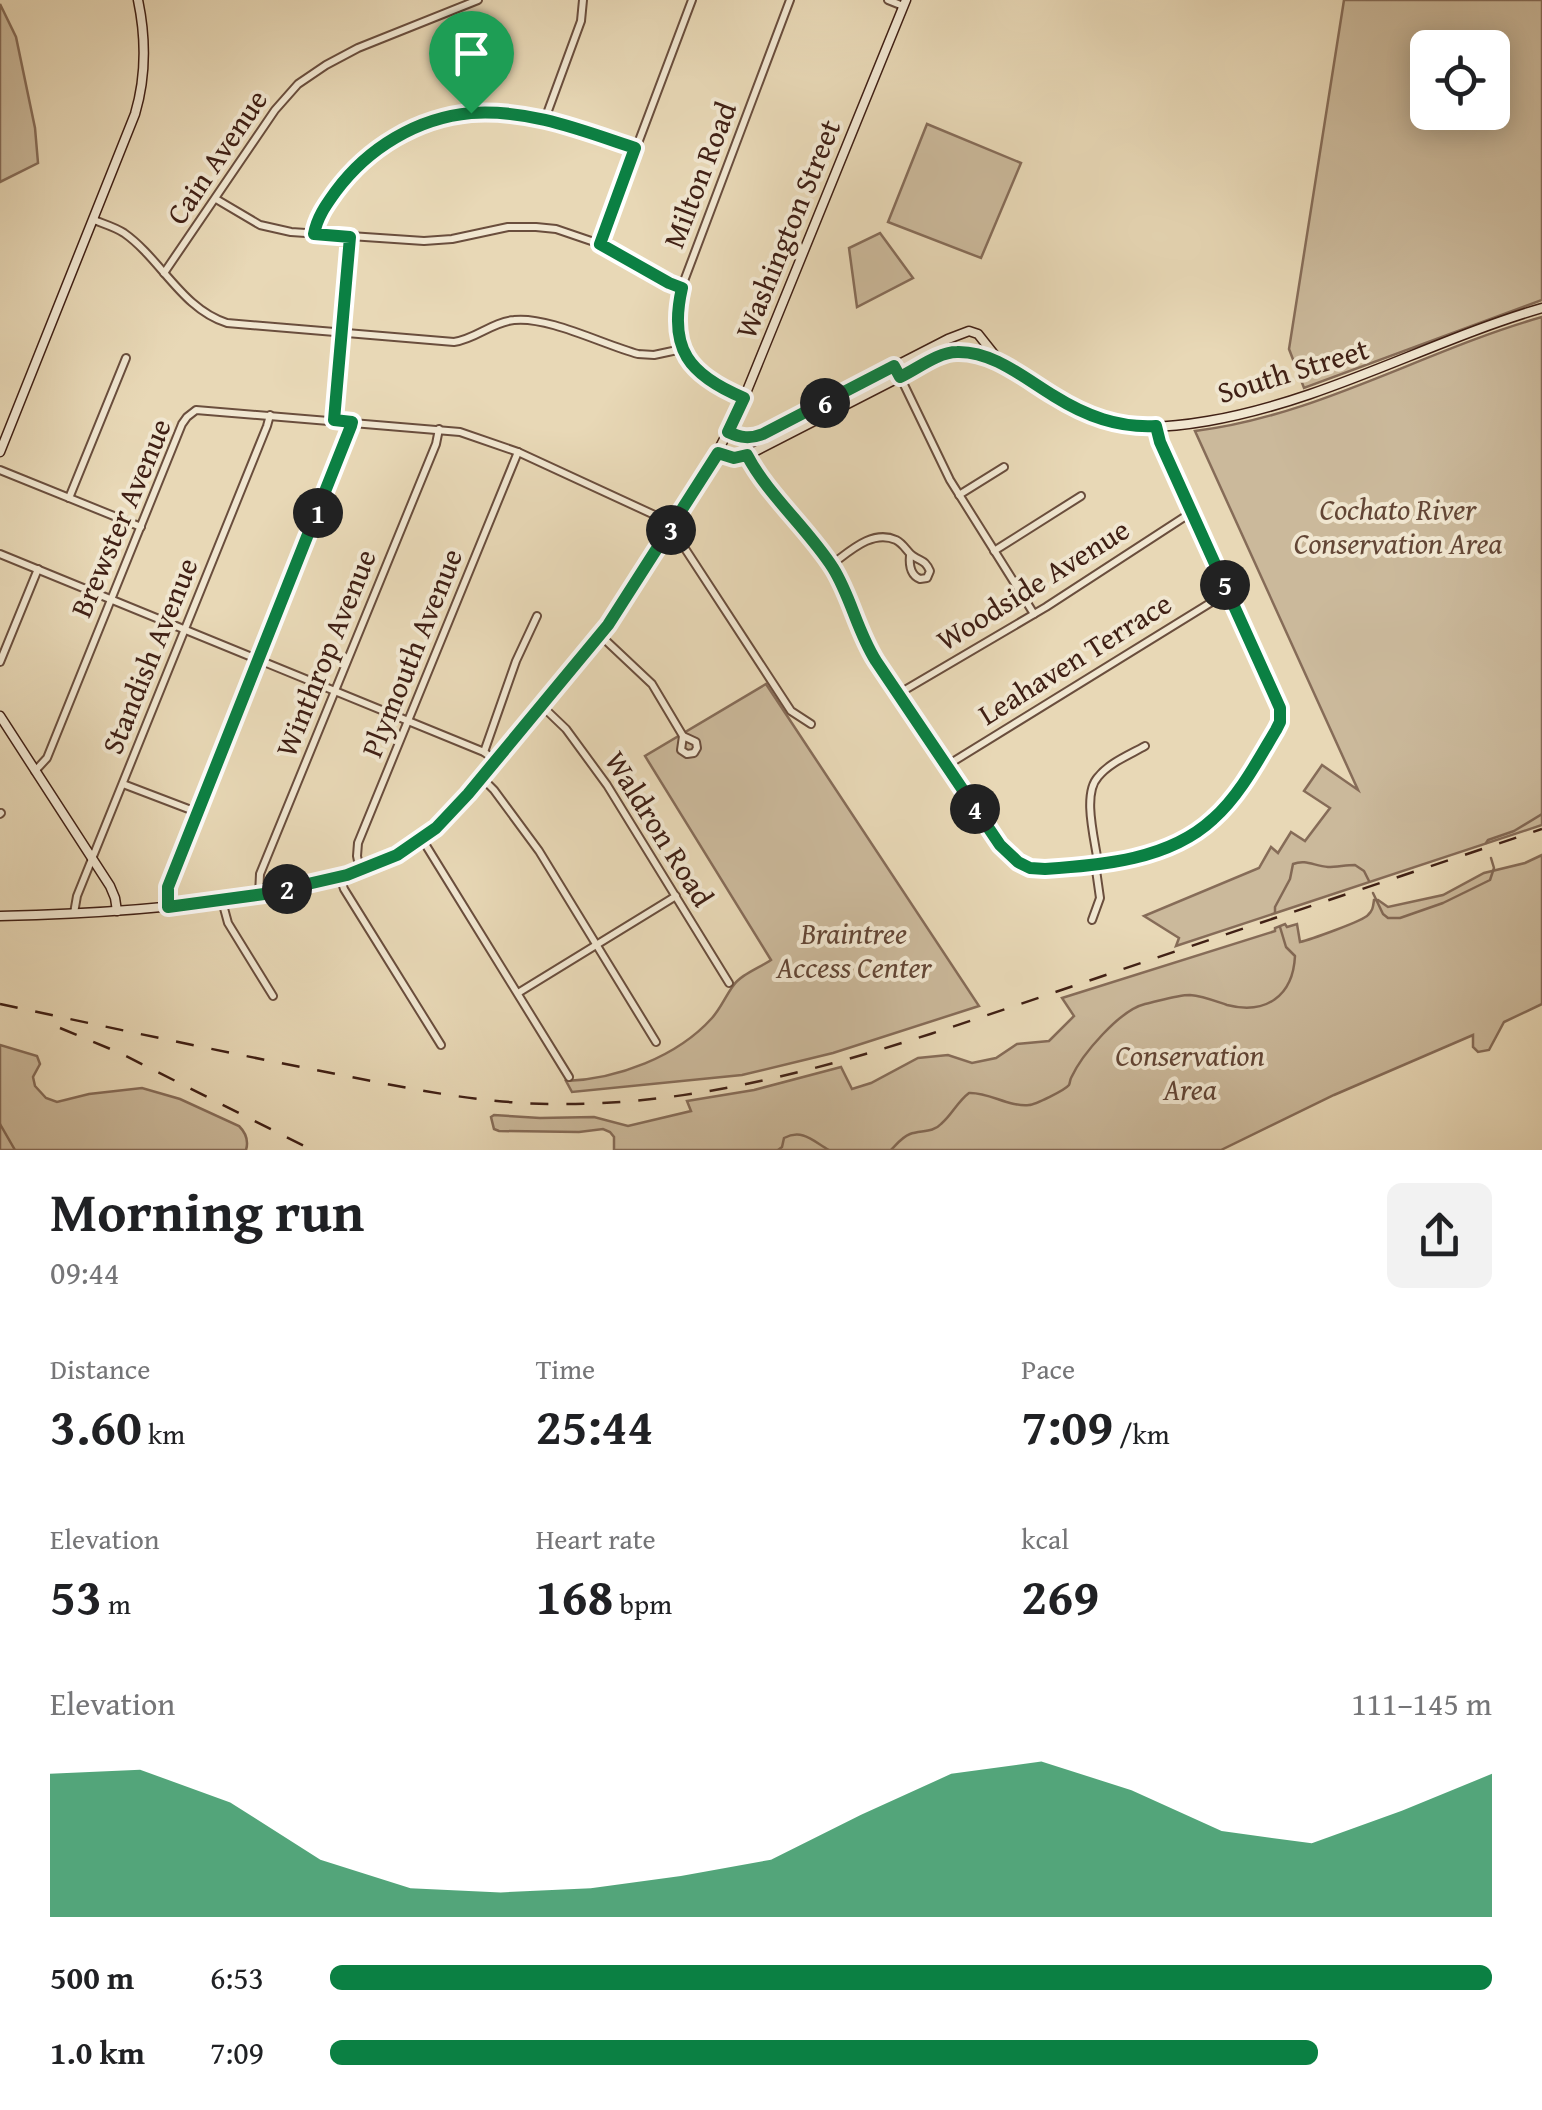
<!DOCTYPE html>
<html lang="en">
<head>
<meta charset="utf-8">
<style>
  :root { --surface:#fff; --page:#f2f2f2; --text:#202124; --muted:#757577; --accent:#0b8043 }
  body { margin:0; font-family:"Gentium Book Plus",serif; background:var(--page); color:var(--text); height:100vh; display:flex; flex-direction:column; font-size:38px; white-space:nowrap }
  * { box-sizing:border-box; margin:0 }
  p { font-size:32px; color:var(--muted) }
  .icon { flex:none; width:55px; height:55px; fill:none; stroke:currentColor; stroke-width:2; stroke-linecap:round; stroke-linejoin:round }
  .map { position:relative; height:1150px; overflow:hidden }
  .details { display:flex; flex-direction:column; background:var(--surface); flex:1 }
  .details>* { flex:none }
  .tools { position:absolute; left:1410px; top:30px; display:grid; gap:20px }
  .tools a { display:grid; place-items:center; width:100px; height:100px; border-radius:15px; background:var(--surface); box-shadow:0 5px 25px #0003; font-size:50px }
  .pin { position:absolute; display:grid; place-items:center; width:85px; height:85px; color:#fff; margin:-102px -42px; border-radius:50% 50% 50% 0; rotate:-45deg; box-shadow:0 0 10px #0007 }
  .pin .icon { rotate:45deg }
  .km { position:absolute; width:50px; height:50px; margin:-25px; border-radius:50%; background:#222; color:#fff; font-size:28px; line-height:50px; text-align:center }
  .round { display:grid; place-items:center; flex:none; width:105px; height:105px; border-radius:15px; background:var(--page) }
  .headline { display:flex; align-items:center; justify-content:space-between; height:170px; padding:0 50px }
  h1 { font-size:55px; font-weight:700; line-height:75px }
  .metrics { display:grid; grid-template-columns:repeat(3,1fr); gap:15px; height:170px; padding:10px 50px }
  .metrics div { display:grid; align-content:center }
  .metrics b { font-size:50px; font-weight:700 }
  .metrics small { font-size:28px; font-weight:400 }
  .metrics p { font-size:28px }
  .chart { height:280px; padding:20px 50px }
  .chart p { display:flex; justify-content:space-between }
  .chart svg { width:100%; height:180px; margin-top:10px; fill:var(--accent); opacity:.7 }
  ul { padding:0 50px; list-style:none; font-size:32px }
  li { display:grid; grid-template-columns:160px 120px 1fr; align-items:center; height:75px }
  li i { height:25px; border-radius:12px; background:var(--accent) }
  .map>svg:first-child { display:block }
</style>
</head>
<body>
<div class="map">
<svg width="1542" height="1150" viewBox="0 0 1542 1150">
  <rect width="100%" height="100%" fill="#e8d8b6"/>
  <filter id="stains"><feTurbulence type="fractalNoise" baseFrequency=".002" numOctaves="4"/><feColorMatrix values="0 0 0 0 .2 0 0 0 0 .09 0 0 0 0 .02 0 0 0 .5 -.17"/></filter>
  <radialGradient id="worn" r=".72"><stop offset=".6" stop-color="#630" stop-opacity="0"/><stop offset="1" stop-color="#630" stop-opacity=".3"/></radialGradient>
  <g fill="#cbb99b" stroke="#866c58" stroke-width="2.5" fill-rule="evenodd">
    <path d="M1344,0H1542V300L1304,388L1289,349ZM1428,48H1492V112H1428Z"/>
    <path d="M0,4L16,37L35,128L38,163L0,182Z"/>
    <path d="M927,124L1021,163L981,258L888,222Z"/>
    <path d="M880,233L913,278L857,307L849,248Z"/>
    <path d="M1542,317V825L1176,946L1179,938L1144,916L1259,868L1271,847L1278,853L1291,832L1305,841L1330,808L1304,791L1322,765L1358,790L1195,431C1317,416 1425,350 1542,317Z"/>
    <path d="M766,684L979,1006L833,1053L742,1075L572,1092L566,1081C617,1079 677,1057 712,1018C721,1008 725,997 733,986C740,975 759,968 771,960L645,756Z"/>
    <path d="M1542,855V1004L1504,1022L1489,1050L1478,1052L1473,1047V1035L1334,1095L1221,1150H614V1137L610,1132L603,1129L579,1132L499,1131L494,1129L491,1117L494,1115L540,1118L594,1117L628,1126L691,1111L687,1101L754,1090L841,1067L852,1089L871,1083L918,1058L948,1055L972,1063L996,1058L1017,1044L1049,1041L1074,1016L1062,998L1275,931V928L1285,924L1287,927L1297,924L1300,942C1309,940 1363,921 1368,915C1373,910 1373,907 1374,900H1378L1388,907L1443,895L1484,873L1525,863Z"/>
    <path d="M0,1045L37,1056L40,1064L33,1077L35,1086L46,1098L57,1102L89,1094L142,1088L180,1099L239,1126C246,1133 249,1140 246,1150H0Z"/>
  </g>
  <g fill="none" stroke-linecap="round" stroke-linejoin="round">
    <g stroke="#836955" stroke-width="2.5">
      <path d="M1486,843L1488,840L1514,831L1542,814"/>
      <path d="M1373,893L1383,914L1388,918H1400L1443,903L1490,880L1494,868L1491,858"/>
      <path d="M1275,913V907L1290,879L1293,864C1306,859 1314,866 1328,867C1337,867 1346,865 1355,865L1364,871L1369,881"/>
      <path d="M0,1124L15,1150"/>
      <path d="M778,1150L782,1147L784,1138C803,1128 814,1142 829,1150"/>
      <path d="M891,1150C897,1144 902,1137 910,1134C920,1130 933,1133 941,1124C952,1115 957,1102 969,1093C989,1092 1008,1107 1029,1105C1035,1105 1065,1090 1069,1085C1070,1083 1070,1080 1071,1078C1082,1054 1120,1010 1145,1004C1159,1001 1177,995 1190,995C1203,996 1215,1001 1227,1005C1266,1015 1293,996 1295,956L1286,947L1280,927"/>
    </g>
    <g stroke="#6a4e3d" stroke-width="10">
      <g id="street">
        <path d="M888,0L903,6"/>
        <path d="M545,119L581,21L583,0"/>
        <path d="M216,199L260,225L291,232L424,241L452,239L508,227H536L556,229L600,244L669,283L682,288"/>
        <path d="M94,220C104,224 115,227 124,233C161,259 182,309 227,323L454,342C476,339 492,322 514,320C548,316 604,345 638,354L654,355L682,349"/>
        <path d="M315,234C318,209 338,186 355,169C401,122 468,104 532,116C567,122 602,137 635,148"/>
        <path d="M600,244L692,0"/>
        <path d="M164,273L275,110L298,84L326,65L358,48L478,0"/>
        <path d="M895,366L950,480L1034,614"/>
        <path d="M744,398C684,374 667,344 684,281L790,0"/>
        <path d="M335,420L350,237"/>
        <path d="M747,455C765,491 805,528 829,562C849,590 855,626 872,655L991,833C1007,855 1021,870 1049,869C1110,862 1177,859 1221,811C1242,788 1258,760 1274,734C1281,722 1281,711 1276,698L1160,443L1156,427"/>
        <path d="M0,470L141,527"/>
        <path d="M959,495L1004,467"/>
        <path d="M69,498L126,358"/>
        <path d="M669,532L682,544L791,711L811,724"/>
        <path d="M994,551L1081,496"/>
        <path d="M0,554L484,752L496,761"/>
        <path d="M831,565C849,552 872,529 896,540C904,544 907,552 913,556C922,562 925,560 930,571L927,578L920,579C910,575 909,565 910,555"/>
        <path d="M600,635L652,684L683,736"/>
        <path d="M0,662L38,569"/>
        <path d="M898,694L1046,607L1192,512"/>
        <path d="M542,706L566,729L607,785L729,983"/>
        <path d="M683,736L696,742L697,748L694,753L687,754L681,750Z"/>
        <path d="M484,752L516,661L537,616"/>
        <path d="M946,766L1228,592"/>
        <path d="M35,771L47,758L182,424L187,417L196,410L460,432L518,452L674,524"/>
        <path d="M482,778L494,790L539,851L656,1042"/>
        <path d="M123,784L199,813"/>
        <path d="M0,814L1,813"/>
        <path d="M422,839L569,1077"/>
        <path d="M1098,863C1095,840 1082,794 1098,777C1109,763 1129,755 1145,746"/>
        <path d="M360,871L357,856L358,843L518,452"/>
        <path d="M340,877L344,889L441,1045"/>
        <path d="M259,895L260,874L436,444L439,429"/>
        <path d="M222,901L228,923L273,996"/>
        <path d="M168,907V887L349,435L352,422"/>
        <path d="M74,913L77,896L267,426L270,415"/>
        <path d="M1092,920L1100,898L1095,863"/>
        <path d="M518,993L676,896"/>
      </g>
    </g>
    <g stroke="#402015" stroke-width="11">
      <g id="secondary">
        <path d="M973,354C1026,365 1063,413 1117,424C1146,430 1179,426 1208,421C1325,401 1429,341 1542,308"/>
        <path d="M728,432L746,438L763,434L948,339L969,331L978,334L997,358"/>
        <path d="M0,452L135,114C146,77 146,38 138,0"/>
        <path d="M718,453L734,457L752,453L941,356L952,352H964"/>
        <path d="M0,716L110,886L115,898L117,911"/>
        <path d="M0,916C96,914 192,908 286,890C318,883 350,876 380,863C442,835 480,781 522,730C607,627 689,520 744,398L906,0"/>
      </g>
    </g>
    <use href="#street" stroke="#f0e6d0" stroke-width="6"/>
    <use href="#secondary" stroke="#f0e6d0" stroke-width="8"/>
    <g stroke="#402015" stroke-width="2.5" stroke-dasharray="18 18" stroke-linecap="butt">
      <path d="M0,1004C107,1027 214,1050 321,1071C398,1086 472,1103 551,1104C739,1107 918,1038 1094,979C1243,928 1393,879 1542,829"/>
      <path d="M60,1028L120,1053L312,1150"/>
    </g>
  </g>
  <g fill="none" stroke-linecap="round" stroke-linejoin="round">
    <g stroke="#fff" stroke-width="20">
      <path id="route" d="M471,113C529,109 581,130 635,148L600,244L669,283L682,288C668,349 689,375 744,398L728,432C741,438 750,439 763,434L894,366L900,377C917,369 938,352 957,352C993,351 1024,378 1054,396C1086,416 1118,428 1156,426L1160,442L1280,708V722L1276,730C1258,760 1240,795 1213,819C1169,860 1102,865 1045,869L1030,868L1018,862L1000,845L876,661C857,631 851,597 833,568C809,530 767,494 747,455L734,458L718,453L608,625L468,794L436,828L397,855L347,875L264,894L168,907V887L351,426L352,422L334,420L350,237L314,234C317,217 326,205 336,191C368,148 417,118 471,113Z"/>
    </g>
    <use href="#route" stroke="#0b8043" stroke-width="12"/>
  </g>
  <g text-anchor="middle" stroke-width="8" stroke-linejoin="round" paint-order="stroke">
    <g font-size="30" fill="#402015" stroke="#f0e6d0">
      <text transform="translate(217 157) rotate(-56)" y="10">Cain Avenue</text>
      <text transform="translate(700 175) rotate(-69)" y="10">Milton Road</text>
      <text transform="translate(788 229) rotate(-68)" y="10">Washington Street</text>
      <text transform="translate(1293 371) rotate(-17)" y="10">South Street</text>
      <text transform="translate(121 518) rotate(-67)" y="10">Brewster Avenue</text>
      <text transform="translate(1033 585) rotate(-32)" y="10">Woodside Avenue</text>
      <text transform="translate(326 653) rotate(-68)" y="10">Winthrop Avenue</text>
      <text transform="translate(412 653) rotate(-68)" y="10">Plymouth Avenue</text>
      <text transform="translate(150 656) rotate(-68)" y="10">Standish Avenue</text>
      <text transform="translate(1075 659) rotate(-32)" y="10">Leahaven Terrace</text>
      <text transform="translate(659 829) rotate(58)" y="10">Waldron Road</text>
    </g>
    <g font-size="30" font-style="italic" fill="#634636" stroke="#f0e6d0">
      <text x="1398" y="520">Cochato River<tspan x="1398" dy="34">Conservation Area</tspan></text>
      <text x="854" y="944">Braintree<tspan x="854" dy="34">Access Center</tspan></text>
      <text x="1190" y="1066">Conservation<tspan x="1190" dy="34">Area</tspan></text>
    </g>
  </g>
  <rect width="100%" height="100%" filter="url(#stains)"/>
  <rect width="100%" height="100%" fill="url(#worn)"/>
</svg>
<div class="tools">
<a><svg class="icon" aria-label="locate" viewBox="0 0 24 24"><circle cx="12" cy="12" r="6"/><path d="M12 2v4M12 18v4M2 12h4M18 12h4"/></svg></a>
</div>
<div class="pin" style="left:471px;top:113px;background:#1e9e55"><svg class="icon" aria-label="arrive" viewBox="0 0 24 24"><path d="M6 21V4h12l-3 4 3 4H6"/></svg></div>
<b class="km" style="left:318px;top:513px">1</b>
<b class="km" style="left:287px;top:889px">2</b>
<b class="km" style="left:671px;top:530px">3</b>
<b class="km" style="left:975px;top:809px">4</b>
<b class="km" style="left:1225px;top:585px">5</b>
<b class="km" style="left:825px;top:403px">6</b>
</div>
<section class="details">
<div class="headline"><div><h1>Morning run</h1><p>09:44</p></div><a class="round"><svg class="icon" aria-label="share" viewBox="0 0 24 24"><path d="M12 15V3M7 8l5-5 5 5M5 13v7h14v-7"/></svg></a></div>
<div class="metrics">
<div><p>Distance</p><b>3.60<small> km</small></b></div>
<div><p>Time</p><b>25:44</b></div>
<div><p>Pace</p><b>7:09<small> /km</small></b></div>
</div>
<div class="metrics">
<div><p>Elevation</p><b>53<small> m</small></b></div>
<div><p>Heart rate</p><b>168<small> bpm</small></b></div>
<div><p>kcal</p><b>269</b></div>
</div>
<div class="chart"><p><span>Elevation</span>111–145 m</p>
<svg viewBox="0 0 160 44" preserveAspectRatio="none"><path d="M0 44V9L10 8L20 16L30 30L40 37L50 38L60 37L70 34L80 30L90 19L100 9L110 6L120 13L130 23L140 26L150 18L160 9V44z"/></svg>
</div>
<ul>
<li><b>500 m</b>6:53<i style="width:100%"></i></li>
<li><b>1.0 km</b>7:09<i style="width:85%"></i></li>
</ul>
</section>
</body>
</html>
